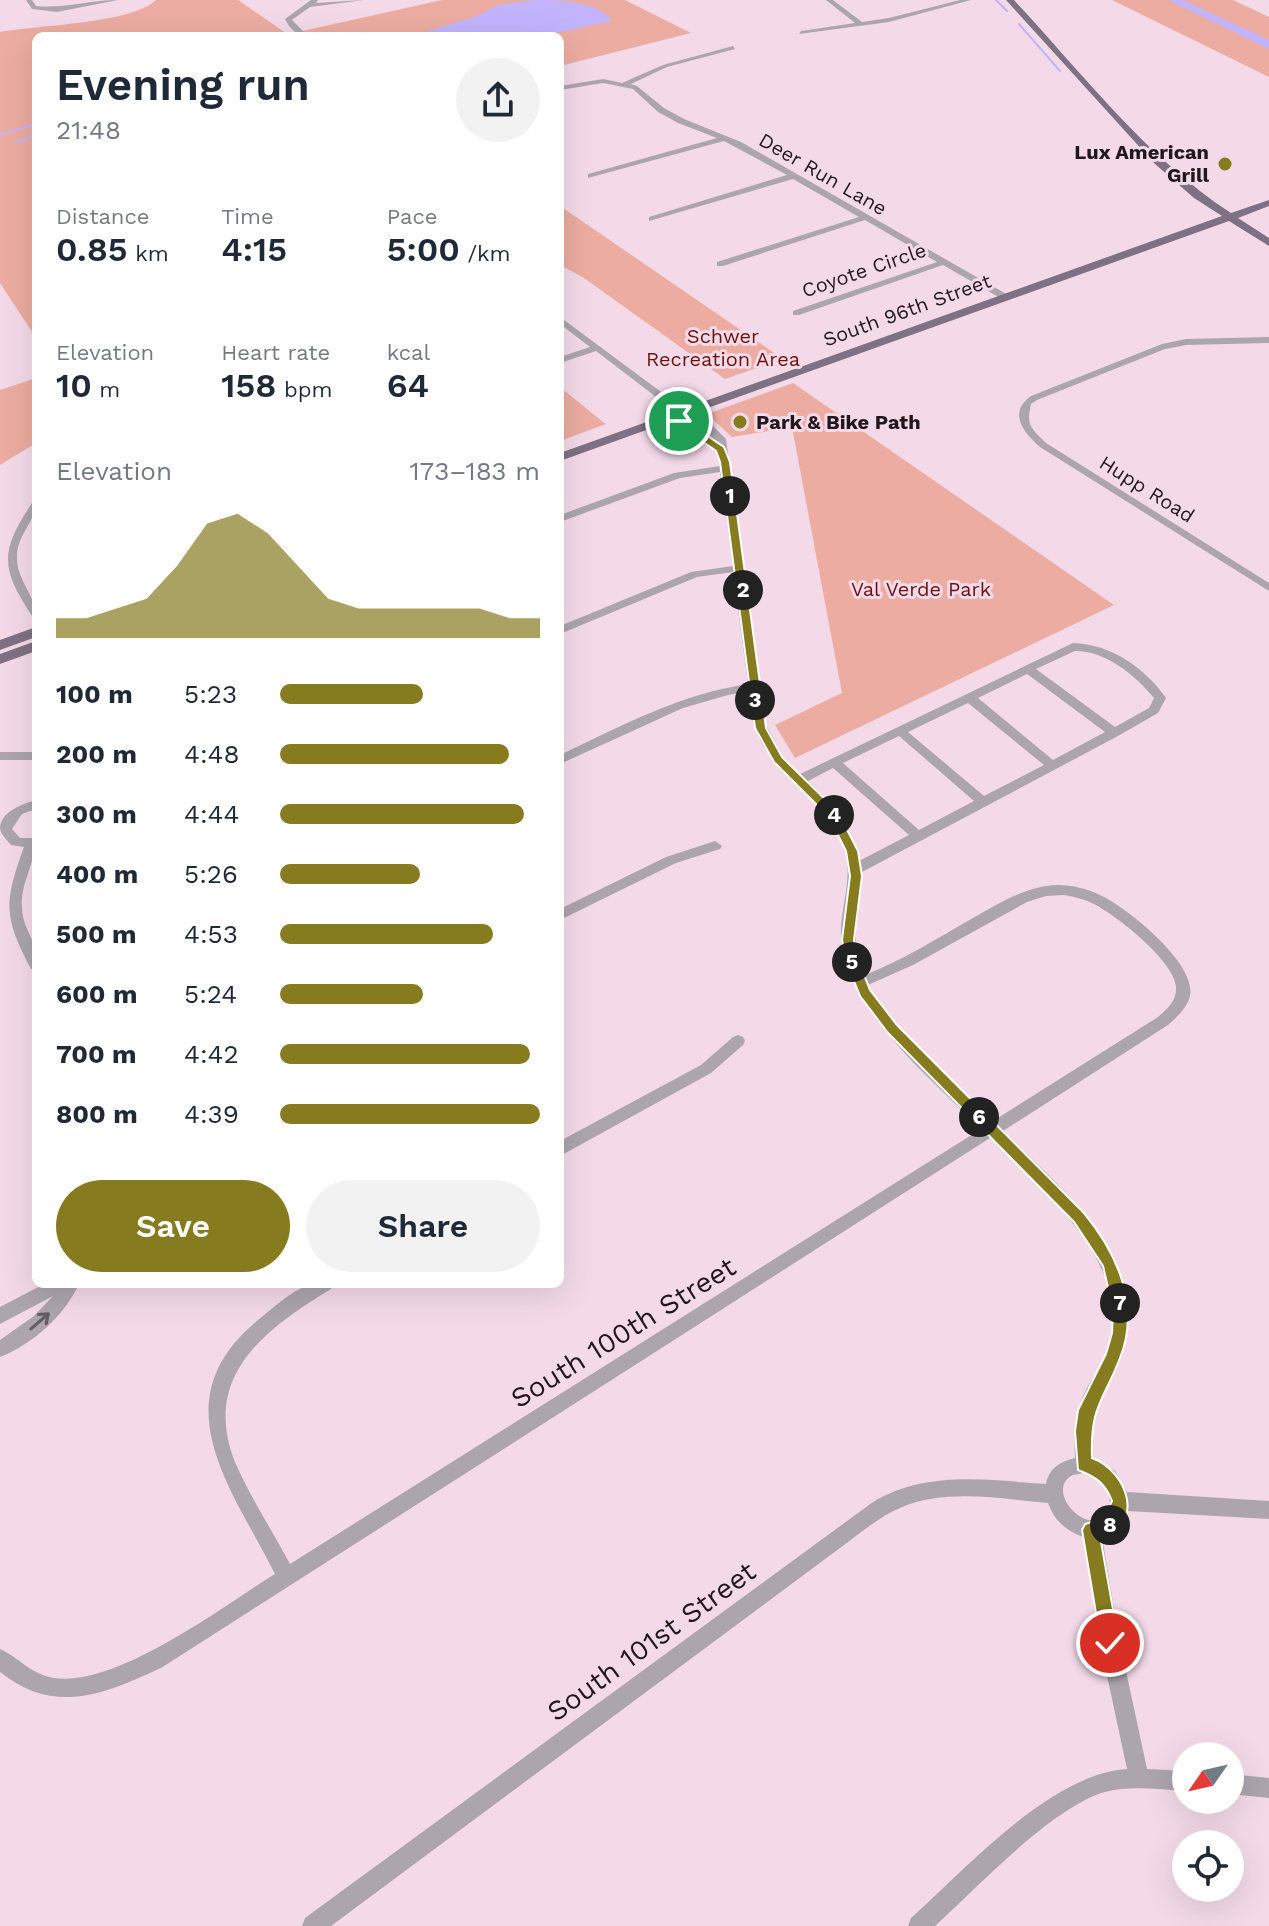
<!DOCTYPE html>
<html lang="en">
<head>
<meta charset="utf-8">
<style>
  :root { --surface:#fff; --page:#f2f2f3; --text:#1f2937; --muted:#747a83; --accent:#877b20 }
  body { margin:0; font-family:"Work Sans",sans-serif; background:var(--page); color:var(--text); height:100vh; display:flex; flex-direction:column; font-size:30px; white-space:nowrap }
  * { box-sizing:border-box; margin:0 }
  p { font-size:26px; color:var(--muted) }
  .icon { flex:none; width:44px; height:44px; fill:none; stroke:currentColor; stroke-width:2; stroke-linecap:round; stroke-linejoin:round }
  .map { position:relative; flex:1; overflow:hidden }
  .details { position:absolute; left:32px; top:32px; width:532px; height:1256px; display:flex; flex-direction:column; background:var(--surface); border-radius:12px; box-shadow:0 8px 32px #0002 }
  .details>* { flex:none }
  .needle { width:52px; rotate:236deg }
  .buttons { position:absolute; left:1172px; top:1742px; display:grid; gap:16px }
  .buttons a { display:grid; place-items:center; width:72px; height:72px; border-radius:50%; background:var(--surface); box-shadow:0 8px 32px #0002; font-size:40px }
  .pin { position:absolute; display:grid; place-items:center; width:68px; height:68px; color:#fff; margin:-34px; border:4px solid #fff; border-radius:50%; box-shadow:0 2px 8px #0007 }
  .km { position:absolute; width:40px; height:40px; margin:-20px; border-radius:50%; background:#222; color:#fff; font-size:22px; line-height:40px; text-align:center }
  .round { display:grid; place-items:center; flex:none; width:84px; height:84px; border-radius:42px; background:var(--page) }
  .head { display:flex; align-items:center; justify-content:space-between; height:136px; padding:0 24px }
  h1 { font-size:44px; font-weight:600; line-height:60px }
  .stats { display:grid; grid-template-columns:repeat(3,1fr); gap:12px; height:136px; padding:8px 24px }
  .stats div { display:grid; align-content:center }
  .stats b { font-size:34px; font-weight:600 }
  .stats small { font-size:22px; font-weight:400 }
  .stats p { font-size:22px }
  .chart { height:224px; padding:16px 24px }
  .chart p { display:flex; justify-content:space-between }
  .chart svg { width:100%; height:144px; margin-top:8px; fill:var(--accent); opacity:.7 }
  .primary-button { display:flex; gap:16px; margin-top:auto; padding:16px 24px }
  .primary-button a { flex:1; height:92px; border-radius:48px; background:var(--accent); color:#fff; font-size:32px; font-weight:600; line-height:92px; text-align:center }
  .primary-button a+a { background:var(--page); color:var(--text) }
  ul { padding:0 24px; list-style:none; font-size:26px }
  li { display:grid; grid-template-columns:128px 96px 1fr; align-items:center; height:60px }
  li i { height:20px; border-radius:10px; background:var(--accent) }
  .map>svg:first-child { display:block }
</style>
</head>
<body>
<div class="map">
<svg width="1269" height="1926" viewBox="0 0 1269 1926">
  <rect width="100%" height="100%" fill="#f4dae9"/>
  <g fill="#ecaca1">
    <path d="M156,0H238L290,36H36V338L0,283V32C38,25 130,24 156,0Z"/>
    <path d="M442,0H625L691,33L560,66V36L289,34Z"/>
    <path d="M1112,0H1233L1269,17V77Z"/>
    <path d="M560,206L783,359L725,379L584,278L560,265Z"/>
    <path d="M36,378V443L0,465V390Z"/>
    <path d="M793,383L1114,605L795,758L775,725L842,693L792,427L732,437L707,414Z"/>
    <path d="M560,387L603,422L606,424L560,441Z"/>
  </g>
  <path fill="#c2b4fc" d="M534,0C560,0 596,0 612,21L542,36H412L477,16L498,5Z"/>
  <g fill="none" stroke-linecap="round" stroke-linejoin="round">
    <g stroke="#c2b4fc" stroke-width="2">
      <path d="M996,0L1007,11"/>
      <path d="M1019,24L1060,71"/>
      <path d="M0,135L36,124"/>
      <path d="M15,143L36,135"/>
    </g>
    <path fill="#c2b4fc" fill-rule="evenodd" d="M1168,0H1183L1269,40V49Z"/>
    <g fill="#aca5ae" fill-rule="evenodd">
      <path d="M26,0H32L36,6C64,9 90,0 118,0L57,12L32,9Z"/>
      <path d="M311,0H318L316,3L364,0L310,7L292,20L308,36C297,36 290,29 285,19Z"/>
      <path d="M826,0H833L862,22L889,18L960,0H971L889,22L799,34L801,31L855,23Z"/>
      <path d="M733,46L735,49L667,67L631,84L637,86L664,108L684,119L741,142L1008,295V299H1002L943,265L799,315H793V311L937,262L865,220L723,266H717V262L859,217L793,179L649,221V217L787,175L724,141L588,178V174L717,138L678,123L658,112L633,89L603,83L560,90V86L603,79L622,83L663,65Z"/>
      <path d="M560,317L676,403L702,415L726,439L765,723L783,757L800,774L1073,643C1111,644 1145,668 1166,698L1158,713L1118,736L862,872L855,931L856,947L865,975C903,960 938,938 973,918C996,905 1020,890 1046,886C1064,883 1083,887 1100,895C1126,907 1197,963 1190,996C1187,1008 1177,1017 1168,1025L1003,1131C1061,1189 1154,1261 1122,1355C1116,1374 1101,1390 1095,1409C1090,1425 1092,1443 1093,1458L1115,1471L1127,1492L1269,1501V1519L1128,1511L1123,1526L1102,1537L1120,1643L1147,1769L1186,1771V1791C1160,1790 1131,1785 1105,1792C1052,1807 977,1888 935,1926H908L911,1918C966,1869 1050,1774 1127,1769L1100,1643L1083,1537C1065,1530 1055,1521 1048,1503C1000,1499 946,1488 900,1508C881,1516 864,1530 848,1542L331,1926H302L305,1918L873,1502C927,1470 987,1480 1046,1484C1049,1468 1060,1462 1075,1458C1074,1431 1075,1410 1088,1386C1094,1376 1102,1365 1106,1354C1137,1263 1046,1195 990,1138L161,1668C104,1694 55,1716 0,1672V1649C20,1658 30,1674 54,1678C117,1687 222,1607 275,1574C232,1488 159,1401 258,1320C273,1308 291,1291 309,1285C316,1282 326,1284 333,1284L331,1289C265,1329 201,1376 235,1462C250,1497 272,1530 290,1564L981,1129C932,1079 854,1017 842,946C836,909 859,876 840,838C835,829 830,819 824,812C800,781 765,764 753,722C750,712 750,701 749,691L728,695L683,708L560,764V755C621,726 680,694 748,684L733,572L697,577L560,634V626L691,572L733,566L720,472L680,478L560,522V515L674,473L720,466L718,451L676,423L666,410L668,406L596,351L560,363V357L590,347L560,324ZM676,410L696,419L716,442L682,419ZM1075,651C1106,651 1135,675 1154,698L1149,708L1115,727L1036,669ZM1027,674L1105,732L1053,760L978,698ZM968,703L1044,765L984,796L908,732ZM899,736L974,801L919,830L843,763ZM833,768L909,835L859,861C851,828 832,804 808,781ZM1064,895C1075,897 1084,899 1094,904C1117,916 1173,960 1176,986C1177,1001 1168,1008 1158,1017L993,1121L897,1025L875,998L868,985L913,965L1027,902L1046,896ZM1084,1473C1103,1481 1113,1492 1109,1513C1108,1514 1099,1519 1097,1520C1077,1525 1049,1490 1071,1476C1075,1474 1080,1474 1084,1473Z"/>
      <path d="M1269,337V343L1186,345L1165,349L1037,400L1031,404C1026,426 1031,428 1046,443L1269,583V591L1040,447C1024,433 1007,413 1031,396L1162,344L1186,339Z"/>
      <path d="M36,502C36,521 17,535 17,556C16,580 36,595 36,617L32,616C0,568 0,551 32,503Z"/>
      <rect x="0" y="752" width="36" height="8"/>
      <path d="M36,800V809L22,814L12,829L20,838H36C36,862 20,883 22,908C22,924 32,936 36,951C37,957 36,964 36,970L31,969C3,916 4,902 24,847L11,845C8,841 0,834 0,828C1,811 23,804 36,800Z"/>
      <path d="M715,841L722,846L720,849L676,863L560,920V909L666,857Z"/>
      <path d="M738,1035L743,1037L745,1041L743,1045L711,1073L560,1156V1141L701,1065L733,1037Z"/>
      <path d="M44,1284H79C64,1316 33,1344 0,1357V1340L34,1316L53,1296L0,1324V1307Z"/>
      <path d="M1230,1774L1269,1778V1798L1230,1794Z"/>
    </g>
    <g fill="#7e7183" fill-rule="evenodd">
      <path d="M1006,0H1014C1083,74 1146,157 1231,213L1269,200V206L1238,218L1269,238V246L1229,221L560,461V453L1222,216L1194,198L1155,164Z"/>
      <path d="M36,627V637L0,650V640Z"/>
      <path d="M36,641V651L0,664V654Z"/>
    </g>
  </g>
  <defs><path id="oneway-shaft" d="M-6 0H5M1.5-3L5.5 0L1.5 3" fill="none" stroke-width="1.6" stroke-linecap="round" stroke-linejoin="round" transform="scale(2)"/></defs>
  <use stroke="#665e66" href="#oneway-shaft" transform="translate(40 1321) rotate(-41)"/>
  <path fill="#877b20" stroke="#fff" stroke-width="2" d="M676,419H682L724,447L730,462L766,728L782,757L838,812L858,851L862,876L854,940L859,962L870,990L897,1025L1084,1213C1117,1253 1141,1306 1120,1358C1103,1402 1090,1406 1092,1458C1128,1471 1146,1526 1100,1536L1119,1643L1116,1650L1110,1652L1104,1650L1101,1643L1082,1530L1085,1524L1104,1518L1112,1501C1105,1483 1096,1477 1078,1470L1075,1431L1078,1410L1106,1354L1112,1333L1113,1309L1103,1266L1074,1222L888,1033L860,996L846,962L842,940L850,876L846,851L829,817L774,762L755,728L720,462L716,451L676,423Z"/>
  <g fill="#877b20" stroke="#f4dae9" stroke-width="3">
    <circle cx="1225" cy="164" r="8"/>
    <circle cx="740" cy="422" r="8"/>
  </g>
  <g text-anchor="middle" stroke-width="6" stroke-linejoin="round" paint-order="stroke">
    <g font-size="20" font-weight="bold" fill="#21181e" stroke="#f4dae9" text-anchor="end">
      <text x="1209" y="159">Lux American<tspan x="1209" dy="23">Grill</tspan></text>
      <text x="756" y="429" text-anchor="start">Park &amp; Bike Path</text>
    </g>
    <g font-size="20" fill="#21181e" stroke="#f4dae9">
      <text transform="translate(823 174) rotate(30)" y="7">Deer Run Lane</text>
      <text transform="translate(864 270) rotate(-19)" y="7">Coyote Circle</text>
      <text transform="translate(907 310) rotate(-20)" y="7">South 96th Street</text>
      <text transform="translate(1147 489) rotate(32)" y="7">Hupp Road</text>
    </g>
    <g font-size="20" fill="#6c120c" stroke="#f4dae9">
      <text x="723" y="343">Schwer<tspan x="723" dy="23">Recreation Area</tspan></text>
      <text x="921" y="596">Val Verde Park</text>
    </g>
    <g font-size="28" fill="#21181e" stroke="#f4dae9">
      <text transform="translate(623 1332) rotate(-32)" y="10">South 100th Street</text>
      <text transform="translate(651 1641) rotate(-36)" y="10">South 101st Street</text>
    </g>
  </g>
</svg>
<div class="buttons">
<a><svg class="needle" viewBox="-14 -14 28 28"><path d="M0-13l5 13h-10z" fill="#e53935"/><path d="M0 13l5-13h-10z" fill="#747a83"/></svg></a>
<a><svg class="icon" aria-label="locate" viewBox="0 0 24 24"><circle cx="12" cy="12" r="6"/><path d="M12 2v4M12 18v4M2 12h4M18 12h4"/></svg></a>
</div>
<div class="pin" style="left:679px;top:421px;background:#1e9e55"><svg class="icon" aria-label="arrive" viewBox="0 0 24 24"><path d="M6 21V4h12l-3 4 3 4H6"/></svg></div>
<div class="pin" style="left:1110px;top:1643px;background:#d93025"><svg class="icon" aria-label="check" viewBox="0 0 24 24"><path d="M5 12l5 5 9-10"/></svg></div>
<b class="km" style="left:730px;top:496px">1</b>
<b class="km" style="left:743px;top:590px">2</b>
<b class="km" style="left:755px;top:700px">3</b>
<b class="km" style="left:834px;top:815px">4</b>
<b class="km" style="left:852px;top:962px">5</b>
<b class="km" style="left:979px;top:1117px">6</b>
<b class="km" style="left:1120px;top:1303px">7</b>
<b class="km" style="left:1110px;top:1525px">8</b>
<section class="details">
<div class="head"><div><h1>Evening run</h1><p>21:48</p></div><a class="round"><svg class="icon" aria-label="share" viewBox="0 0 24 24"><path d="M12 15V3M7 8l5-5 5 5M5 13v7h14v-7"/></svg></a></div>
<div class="stats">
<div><p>Distance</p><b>0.85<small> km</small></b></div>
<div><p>Time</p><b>4:15</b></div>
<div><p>Pace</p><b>5:00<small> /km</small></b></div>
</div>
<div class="stats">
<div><p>Elevation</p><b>10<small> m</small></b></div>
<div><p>Heart rate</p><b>158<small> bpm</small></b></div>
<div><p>kcal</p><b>64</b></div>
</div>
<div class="chart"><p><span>Elevation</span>173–183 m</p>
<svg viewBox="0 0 160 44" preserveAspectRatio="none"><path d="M0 44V38L10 38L20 35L30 32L40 22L50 9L60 6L70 12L80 22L90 32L100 35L110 35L120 35L130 35L140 35L150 38L160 38V44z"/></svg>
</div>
<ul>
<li><b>100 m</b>5:23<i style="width:55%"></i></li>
<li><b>200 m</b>4:48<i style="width:88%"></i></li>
<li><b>300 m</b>4:44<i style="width:94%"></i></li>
<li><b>400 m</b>5:26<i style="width:54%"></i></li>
<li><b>500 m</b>4:53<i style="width:82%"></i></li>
<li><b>600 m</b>5:24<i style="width:55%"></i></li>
<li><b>700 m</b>4:42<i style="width:96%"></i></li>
<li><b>800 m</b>4:39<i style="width:100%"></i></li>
</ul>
<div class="primary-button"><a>Save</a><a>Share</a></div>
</section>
</div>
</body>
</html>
